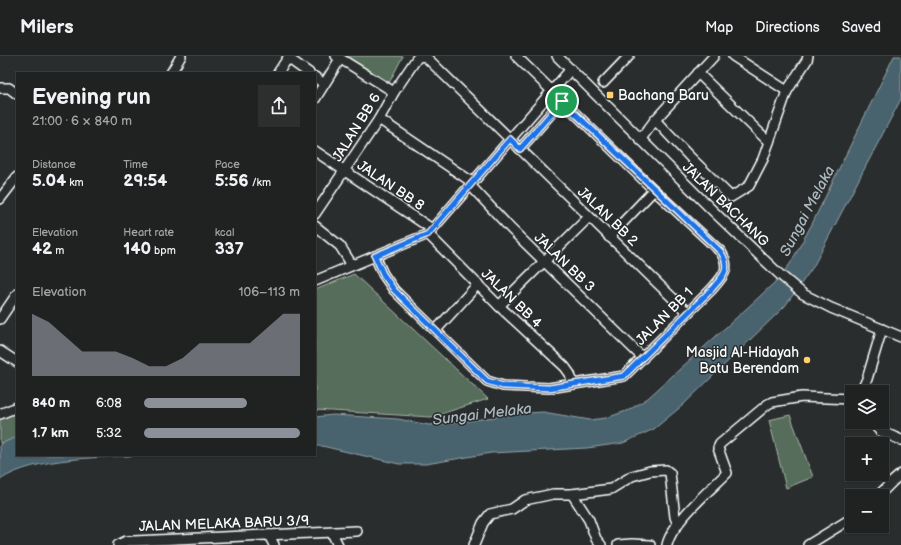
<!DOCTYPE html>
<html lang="en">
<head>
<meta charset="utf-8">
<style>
  :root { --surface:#202222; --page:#2d2f2f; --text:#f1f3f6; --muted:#a2a4a5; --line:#3d3f40; --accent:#8c9099 }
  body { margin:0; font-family:"Balsamiq Sans",sans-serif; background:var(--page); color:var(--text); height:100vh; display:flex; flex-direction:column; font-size:15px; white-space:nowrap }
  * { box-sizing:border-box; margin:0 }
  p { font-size:13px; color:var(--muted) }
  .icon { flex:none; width:22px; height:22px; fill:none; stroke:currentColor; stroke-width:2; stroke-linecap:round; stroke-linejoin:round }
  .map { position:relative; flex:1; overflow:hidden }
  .side { position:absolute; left:16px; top:16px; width:300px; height:384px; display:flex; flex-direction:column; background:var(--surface); border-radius:0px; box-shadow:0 1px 3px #0004,0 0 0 1px var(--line) }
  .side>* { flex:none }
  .buttons { position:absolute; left:845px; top:329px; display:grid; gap:8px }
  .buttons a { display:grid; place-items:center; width:44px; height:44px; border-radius:0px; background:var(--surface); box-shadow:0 1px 3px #0004,0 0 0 1px var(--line); font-size:20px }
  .pin { position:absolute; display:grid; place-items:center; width:34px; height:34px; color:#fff; margin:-17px; border:2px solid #fff; border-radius:50%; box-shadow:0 1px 4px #0007 }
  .round { display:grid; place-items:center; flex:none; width:42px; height:42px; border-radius:0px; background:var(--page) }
  .summary { display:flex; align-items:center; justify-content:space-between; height:68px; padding:0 16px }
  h1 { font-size:22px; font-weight:700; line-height:30px }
  .figures { display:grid; grid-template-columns:repeat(3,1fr); gap:6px; height:68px; padding:4px 16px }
  .figures div { display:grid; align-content:center }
  .figures b { font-size:17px; font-weight:700 }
  .figures small { font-size:11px; font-weight:400 }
  .figures p { font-size:11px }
  .chart { height:112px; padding:8px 16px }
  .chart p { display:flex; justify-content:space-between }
  .chart svg { width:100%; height:72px; margin-top:4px; fill:var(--accent); opacity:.7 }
  ul { padding:0 16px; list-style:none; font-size:13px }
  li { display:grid; grid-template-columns:64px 48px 1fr; align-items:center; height:30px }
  li i { height:10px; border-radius:5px; background:var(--accent) }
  header { display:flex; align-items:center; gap:24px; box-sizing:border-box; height:56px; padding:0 20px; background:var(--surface); border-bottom:1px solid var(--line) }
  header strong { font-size:19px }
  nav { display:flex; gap:22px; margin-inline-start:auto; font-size:14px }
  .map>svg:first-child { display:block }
</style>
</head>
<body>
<header>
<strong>Milers</strong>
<nav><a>Map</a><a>Directions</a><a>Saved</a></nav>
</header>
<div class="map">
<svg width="901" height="489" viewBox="0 0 901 489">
  <rect width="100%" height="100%" fill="#2a2d2e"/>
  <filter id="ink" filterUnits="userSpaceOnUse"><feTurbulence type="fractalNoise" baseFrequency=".025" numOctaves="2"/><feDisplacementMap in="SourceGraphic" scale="8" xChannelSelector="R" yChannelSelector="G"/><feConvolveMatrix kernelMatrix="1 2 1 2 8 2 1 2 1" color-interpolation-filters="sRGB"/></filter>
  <g filter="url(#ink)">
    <g fill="#546d5a" stroke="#aab6ac">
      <path d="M345,0H403L389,27Z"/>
      <path d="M354,218L488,343L431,361L315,354V234Z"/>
      <path d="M17,354V385L0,387V362Z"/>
      <path d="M790,359L813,421L786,432L769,364Z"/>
    </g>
    <g fill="#49646e" stroke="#92a2a8">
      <path d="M894,0H901V43L813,211L785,250L683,349L654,373L623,387L587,392L491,397L426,408H399L322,390H315V361L333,359L398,363L429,369L462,366L513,358L543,356L590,364L606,362L629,354L648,342L758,242L775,226L790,208L812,168Z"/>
      <path d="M17,381V399H148C104,402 35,400 0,424V388Z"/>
    </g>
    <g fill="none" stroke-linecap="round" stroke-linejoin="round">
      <g stroke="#fff" stroke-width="12">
        <g id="minor">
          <path d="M336,0L394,36"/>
          <path d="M421,0L426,1L687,256"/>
          <path d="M557,0L711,153L778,217L803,238L831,252L901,281"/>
          <path d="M733,0L787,35"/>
          <path d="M288,2L309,17"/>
          <path d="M171,17L181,0"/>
          <path d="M278,17L289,0"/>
          <path d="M698,17L769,86"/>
          <path d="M315,21L324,28"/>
          <path d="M603,27L629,0"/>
          <path d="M0,32H9L17,38"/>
          <path d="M315,43L340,3"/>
          <path d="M379,63L472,126"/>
          <path d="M655,64L689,100L731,141L749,130L763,103L787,35L807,4L808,0"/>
          <path d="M640,84L655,64L714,0"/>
          <path d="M520,93L562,45"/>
          <path d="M315,95L432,173"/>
          <path d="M470,129L511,173L643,302"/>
          <path d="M0,143L17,121"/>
          <path d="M315,158L379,63L394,36L417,2L421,0"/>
          <path d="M315,170L340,190L352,209"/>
          <path d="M428,178L499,250L565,311L570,318L573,328"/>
          <path d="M609,181L654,134"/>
          <path d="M375,200L383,218L394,234L487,325L503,330L549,332L624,320L711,234C722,221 732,214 721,196L654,134L516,0"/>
          <path d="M315,225L428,178L571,13"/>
          <path d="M499,250L589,161"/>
          <path d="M0,263L17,238"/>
          <path d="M436,274L478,228"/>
          <path d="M0,295L17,306"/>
          <path d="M861,336L867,323L882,273"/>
          <path d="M0,358L17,351"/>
          <path d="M872,366L880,375L901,384"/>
          <path d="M572,438L589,464L596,483L601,489"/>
          <path d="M878,440L892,426L901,418"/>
          <path d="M332,477L338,489"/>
          <path d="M269,479L274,489"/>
          <path d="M118,489L126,485H134L357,475"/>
          <path d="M474,489L483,467L490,458L512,453L525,444L553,438H572L611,433L632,420L650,415L666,414L670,417L675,461L678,469"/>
          <path d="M618,489L632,488L650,489"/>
          <path d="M667,489C672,466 710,434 727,417L718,392L720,388L768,348L772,346L802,341L852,343"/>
          <path d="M808,489L852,462"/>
        </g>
      </g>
      <use href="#minor" stroke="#2a2d2e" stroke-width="9"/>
    </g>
  </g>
  <g fill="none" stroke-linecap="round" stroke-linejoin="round" filter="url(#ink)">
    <g stroke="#fff" stroke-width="8">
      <path id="route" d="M562,45L721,196C732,214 722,221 711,234L624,320L549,332L503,330L487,325L394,234L383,218L375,200L428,178L510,83L520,93Z"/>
    </g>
    <use href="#route" stroke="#1a73e8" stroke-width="5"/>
  </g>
  <g fill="#ffd166" stroke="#2a2d2e" stroke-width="1.5">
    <rect x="606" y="35" width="8" height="8" rx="2"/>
    <circle cx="807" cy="304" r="4"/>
  </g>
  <g text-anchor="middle" stroke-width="3" stroke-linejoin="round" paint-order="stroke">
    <g font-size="14" fill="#fff" stroke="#2a2d2e" text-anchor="start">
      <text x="618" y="44">Bachang Baru</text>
      <text x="799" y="301" text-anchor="end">Masjid Al-Hidayah<tspan x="799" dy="16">Batu Berendam</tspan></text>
    </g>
    <g font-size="14" fill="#fff" stroke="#2a2d2e">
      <text transform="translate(356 71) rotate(-58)" y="5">JALAN BB 6</text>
      <text transform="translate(391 129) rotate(34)" y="5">JALAN BB 8</text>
      <text transform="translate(726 148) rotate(44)" y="5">JALAN BACHANG</text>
      <text transform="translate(608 160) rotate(44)" y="5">JALAN BB 2</text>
      <text transform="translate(565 206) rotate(44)" y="5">JALAN BB 3</text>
      <text transform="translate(512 242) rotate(44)" y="5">JALAN BB 4</text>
      <text transform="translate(664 260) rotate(-45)" y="5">JALAN BB 1</text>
      <text transform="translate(224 467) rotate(-2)" y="5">JALAN MELAKA BARU 3/9</text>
    </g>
    <g font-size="15" font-style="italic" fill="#adb9be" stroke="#2a2d2e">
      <text transform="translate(807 155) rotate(-62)" y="5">Sungai Melaka</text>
      <text transform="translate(482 358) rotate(-7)" y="5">Sungai Melaka</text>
    </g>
  </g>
</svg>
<div class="buttons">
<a><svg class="icon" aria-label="layers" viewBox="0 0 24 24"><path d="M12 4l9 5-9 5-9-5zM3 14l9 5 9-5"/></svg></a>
<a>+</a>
<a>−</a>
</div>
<div class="pin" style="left:562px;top:45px;background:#1e9e55"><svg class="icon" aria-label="arrive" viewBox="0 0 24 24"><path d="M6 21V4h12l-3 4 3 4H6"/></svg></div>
<section class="side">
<div class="summary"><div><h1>Evening run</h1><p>21:00 · 6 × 840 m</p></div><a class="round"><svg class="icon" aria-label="share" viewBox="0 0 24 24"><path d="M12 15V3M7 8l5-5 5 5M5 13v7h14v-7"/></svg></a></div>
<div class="figures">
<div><p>Distance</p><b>5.04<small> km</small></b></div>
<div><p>Time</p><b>29:54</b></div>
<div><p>Pace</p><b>5:56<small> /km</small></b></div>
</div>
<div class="figures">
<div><p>Elevation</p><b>42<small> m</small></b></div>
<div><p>Heart rate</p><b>140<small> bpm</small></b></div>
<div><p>kcal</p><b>337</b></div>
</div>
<div class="chart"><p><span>Elevation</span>106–113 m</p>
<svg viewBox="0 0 160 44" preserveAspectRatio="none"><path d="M0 44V6L10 11L20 20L30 29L40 29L50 29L60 33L70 38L80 38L90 33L100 24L110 24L120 24L130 24L140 15L150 6L160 6V44z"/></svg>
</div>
<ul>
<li><b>840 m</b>6:08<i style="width:66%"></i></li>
<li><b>1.7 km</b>5:32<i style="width:100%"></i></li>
</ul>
</section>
</div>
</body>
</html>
